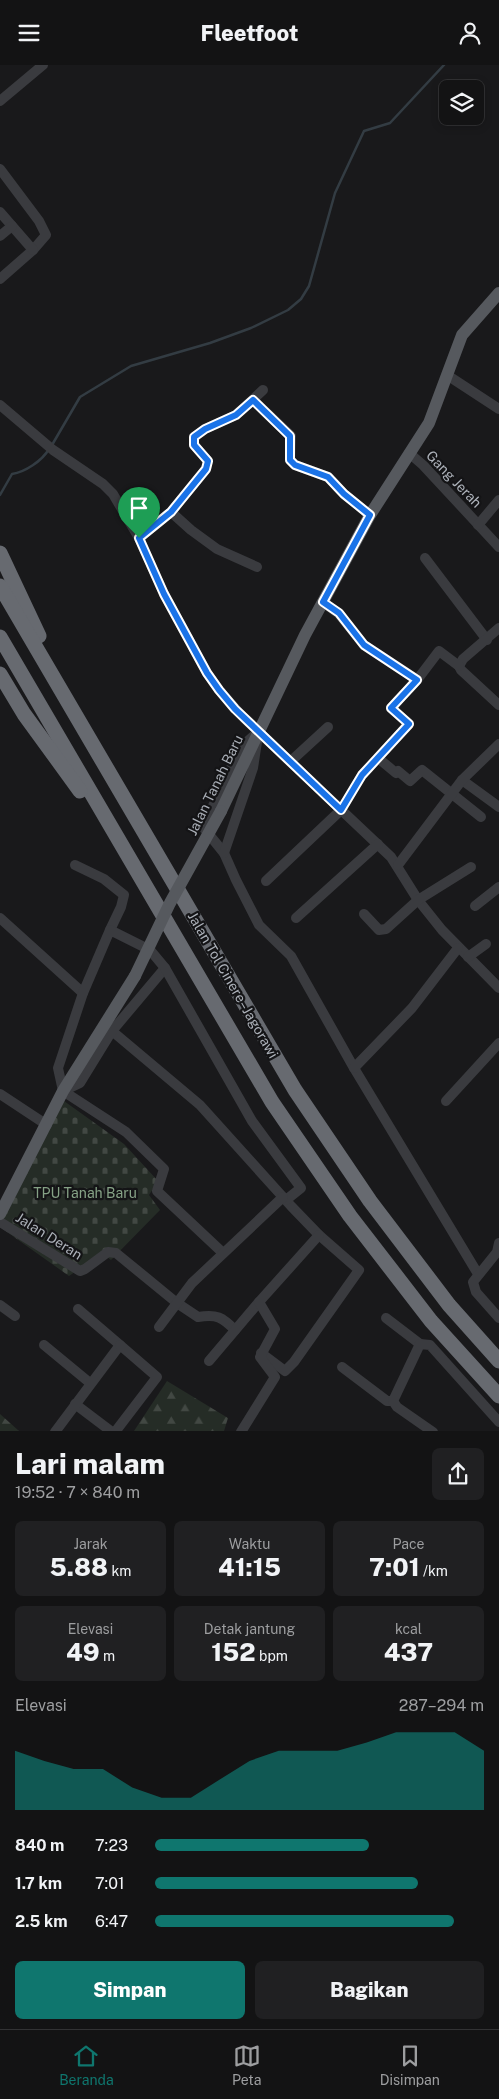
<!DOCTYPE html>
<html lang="id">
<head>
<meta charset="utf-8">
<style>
  :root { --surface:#131314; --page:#202022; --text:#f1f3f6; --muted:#9d9ea0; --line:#323234; --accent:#0f766e }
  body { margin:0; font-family:"Public Sans",sans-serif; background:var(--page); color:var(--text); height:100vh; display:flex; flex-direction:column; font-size:19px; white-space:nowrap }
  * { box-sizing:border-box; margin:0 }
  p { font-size:16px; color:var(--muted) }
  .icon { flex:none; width:28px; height:28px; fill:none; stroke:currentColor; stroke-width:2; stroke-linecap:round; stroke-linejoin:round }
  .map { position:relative; height:1366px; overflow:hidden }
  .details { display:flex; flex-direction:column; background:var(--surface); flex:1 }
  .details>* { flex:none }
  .tools { position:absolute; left:439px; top:15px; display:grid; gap:10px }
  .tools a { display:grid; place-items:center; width:45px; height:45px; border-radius:8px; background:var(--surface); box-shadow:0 2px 8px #0003,0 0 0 1px var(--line); font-size:25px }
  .pin { position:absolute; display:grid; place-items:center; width:42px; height:42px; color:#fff; margin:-51px -21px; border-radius:50% 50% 50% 0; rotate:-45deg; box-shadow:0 0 5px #0007 }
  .pin .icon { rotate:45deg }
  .round { display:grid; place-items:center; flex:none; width:52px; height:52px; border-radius:8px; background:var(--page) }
  .head { display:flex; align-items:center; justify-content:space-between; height:85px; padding:0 15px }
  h1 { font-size:28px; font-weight:800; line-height:38px }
  .metrics { display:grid; grid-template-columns:repeat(3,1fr); gap:8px; height:85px; padding:5px 15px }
  .metrics div { display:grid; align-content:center; border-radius:8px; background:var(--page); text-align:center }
  .metrics b { font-size:25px; font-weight:800 }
  .metrics small { font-size:14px; font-weight:400 }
  .metrics p { font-size:14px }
  .chart { height:140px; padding:10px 15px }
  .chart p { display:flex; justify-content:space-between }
  .chart svg { width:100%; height:90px; margin-top:5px; fill:var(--accent); opacity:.7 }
  .button { display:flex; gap:10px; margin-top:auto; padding:10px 15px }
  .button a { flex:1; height:58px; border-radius:8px; background:var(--accent); color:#fff; font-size:20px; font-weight:800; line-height:58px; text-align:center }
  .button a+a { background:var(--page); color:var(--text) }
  ul { padding:0 15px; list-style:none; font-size:16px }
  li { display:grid; grid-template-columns:80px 60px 1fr; align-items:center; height:38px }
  li i { height:12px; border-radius:6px; background:var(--accent) }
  header { display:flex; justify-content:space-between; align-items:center; height:65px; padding:0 15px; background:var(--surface); font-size:22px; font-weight:800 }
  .dock { display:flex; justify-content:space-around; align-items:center; height:70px; border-top:1px solid var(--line); background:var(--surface); font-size:14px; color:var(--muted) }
  .dock a { display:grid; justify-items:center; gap:2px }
  .dock .current { color:var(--accent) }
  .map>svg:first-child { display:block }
</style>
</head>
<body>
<header><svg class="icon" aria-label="menu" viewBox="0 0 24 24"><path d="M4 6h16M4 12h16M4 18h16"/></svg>Fleetfoot<svg class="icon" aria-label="person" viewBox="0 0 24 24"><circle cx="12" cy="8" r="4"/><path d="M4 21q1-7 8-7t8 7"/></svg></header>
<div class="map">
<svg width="499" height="1367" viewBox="0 0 499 1367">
  <defs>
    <pattern id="forest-firs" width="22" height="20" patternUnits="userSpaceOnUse" patternTransform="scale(1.25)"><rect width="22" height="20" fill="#252c26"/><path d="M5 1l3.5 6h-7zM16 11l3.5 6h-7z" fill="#424843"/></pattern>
    <pattern id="cemetery-stones" width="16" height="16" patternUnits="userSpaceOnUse" patternTransform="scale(1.25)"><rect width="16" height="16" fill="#252c26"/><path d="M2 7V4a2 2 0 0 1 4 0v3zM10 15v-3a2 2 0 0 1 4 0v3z" fill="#424843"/></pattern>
  </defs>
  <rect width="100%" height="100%" fill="#19191b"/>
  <g fill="url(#forest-firs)">
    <path d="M167,1316L228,1353L224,1366H134Z"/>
    <path d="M0,1349L19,1366H0Z"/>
  </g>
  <path fill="url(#cemetery-stones)" d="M64,1036L124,1079L158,1116L149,1130L160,1145L111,1195L102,1188L69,1211L0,1162V1157Z"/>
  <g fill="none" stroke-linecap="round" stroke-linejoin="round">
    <g stroke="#333c43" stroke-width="2.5">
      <path d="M52,380L80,332L131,301L210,278L251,263L288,245L301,234L309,221L335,128L364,66L390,58L444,0"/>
      <path d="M0,430L12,409C25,407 42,396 49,384"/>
    </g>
    <g stroke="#3a3b3f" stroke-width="10">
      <path d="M0,36L43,0"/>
      <path d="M0,104L39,156L46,170L33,185L0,214"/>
      <path d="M0,147L33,185"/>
      <path d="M0,171L12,161"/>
      <path d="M447,310L499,344"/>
      <path d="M253,335L291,371L290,395L295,400L328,412L344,429L370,450"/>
      <path d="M0,340L53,385L103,419L113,429L139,473L164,529L207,608L219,625L244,653L391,792L418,835L442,865L499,923"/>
      <path d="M409,388L423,400L499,482"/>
      <path d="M171,447L191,465L217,484L257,502"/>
      <path d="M478,460L499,435"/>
      <path d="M139,473L171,447L206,404L208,396L194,380V372L205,364L236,350L263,325"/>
      <path d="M425,493L487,575"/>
      <path d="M323,537L339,549L364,580L416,614"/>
      <path d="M499,563L463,594L459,601L461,605L499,640"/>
      <path d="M258,667L241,682L203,762L224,788L236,815L259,860L291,891L354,1003L478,1209"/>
      <path d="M378,693L396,708L398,706L410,716L422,705L481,752"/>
      <path d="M291,696L328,662"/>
      <path d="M462,715L499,742"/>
      <path d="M224,788L253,703L257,677"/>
      <path d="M75,800L104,814L124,830L121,842L110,865"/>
      <path d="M398,800L462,715L499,679"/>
      <path d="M266,816L341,745L362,710L409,659L391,643L417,615L439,586L459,601"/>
      <path d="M475,841L499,822"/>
      <path d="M364,849L379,865L386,864L418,835L471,802"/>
      <path d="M0,853L83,928"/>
      <path d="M296,853L378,779"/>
      <path d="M468,892L486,879"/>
      <path d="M112,966L200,1040L291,1141L319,1170L359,1205L294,1297L285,1306L261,1288"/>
      <path d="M354,1003L412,943L458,883"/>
      <path d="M63,1026L80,1018L112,966L165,903"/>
      <path d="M0,1029L47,1060"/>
      <path d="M446,1036L499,978"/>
      <path d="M0,1157L80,1206L85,1204L108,1187L116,1188L177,1238L198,1252C217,1249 222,1252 235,1265"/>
      <path d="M499,1178L497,1187L473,1217L476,1227L499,1253"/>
      <path d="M223,1188L157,1126L164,1104L126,1067L63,1026L58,1003L83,928L110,865L150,885L165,903L252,1056L301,1123L286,1135"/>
      <path d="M0,1240L15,1251"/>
      <path d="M386,1253L420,1279"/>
      <path d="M159,1262L192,1218L283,1132"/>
      <path d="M44,1280L90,1318"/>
      <path d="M209,1296L259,1237"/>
      <path d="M342,1302L387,1336H393"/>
      <path d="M75,1339L112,1367"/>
      <path d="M55,1367L120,1280L78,1244"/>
      <path d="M115,1367L157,1312L120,1280"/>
      <path d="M241,1367L275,1312L260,1292L275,1264L259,1237L319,1170"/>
      <path d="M433,1367L397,1342L393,1336L420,1279L430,1280L499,1357"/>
    </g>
    <g stroke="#56595e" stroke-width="12">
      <path d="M221,746L305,570L370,450L429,358L462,270L499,228"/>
      <path d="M0,1149L63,1026L135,911"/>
    </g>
    <g stroke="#676a70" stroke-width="15">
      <path d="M0,488L39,571"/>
      <path d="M0,521L295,1025L370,1136L449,1240L499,1296"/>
      <path d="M0,572L272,1037L350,1151L431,1256L499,1331"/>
      <path d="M0,609L24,649L80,726"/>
    </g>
    <path stroke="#56595e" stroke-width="12" d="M135,911L170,838L221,746"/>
  </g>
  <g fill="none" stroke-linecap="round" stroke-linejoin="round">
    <g stroke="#fff" stroke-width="10">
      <path id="route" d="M253,335L290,371V395L295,400L328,412L344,429L370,450L323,537L339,548L364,580L417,615L391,643L409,659L362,710L341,745L235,644L219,625L207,608L164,529L139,473L171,447L206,404L208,396L194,380V372L205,364L236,350Z"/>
    </g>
    <use href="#route" stroke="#1a73e8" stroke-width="6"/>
  </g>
  <g text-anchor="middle" stroke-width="4.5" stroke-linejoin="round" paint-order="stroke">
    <g font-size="14" fill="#acb1b9" stroke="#141416">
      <text transform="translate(454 414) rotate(46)" y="5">Gang Jerah</text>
      <text transform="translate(215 720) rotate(-64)" y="5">Jalan Tanah Baru</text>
      <text transform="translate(233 920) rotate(60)" y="5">Jalan Tol Cinere–Jagorawi</text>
      <text transform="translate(49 1171) rotate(32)" y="5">Jalan Deran</text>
    </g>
    <g font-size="14" fill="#86a286" stroke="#141416">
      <text x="85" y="1133">TPU Tanah Baru</text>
    </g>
  </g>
</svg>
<div class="tools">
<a><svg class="icon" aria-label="layers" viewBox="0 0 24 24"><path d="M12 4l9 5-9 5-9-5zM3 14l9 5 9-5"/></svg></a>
</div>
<div class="pin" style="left:139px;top:473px;background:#1e9e55"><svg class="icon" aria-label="arrive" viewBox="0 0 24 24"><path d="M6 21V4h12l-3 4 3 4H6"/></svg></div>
</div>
<section class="details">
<div class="head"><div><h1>Lari malam</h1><p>19:52 · 7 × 840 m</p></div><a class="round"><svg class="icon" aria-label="share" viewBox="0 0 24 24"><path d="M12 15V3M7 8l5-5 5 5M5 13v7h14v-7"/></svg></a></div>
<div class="metrics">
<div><p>Jarak</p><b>5.88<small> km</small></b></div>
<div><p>Waktu</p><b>41:15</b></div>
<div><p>Pace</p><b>7:01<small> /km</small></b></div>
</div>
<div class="metrics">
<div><p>Elevasi</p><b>49<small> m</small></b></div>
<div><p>Detak jantung</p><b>152<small> bpm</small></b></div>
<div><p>kcal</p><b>437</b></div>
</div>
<div class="chart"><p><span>Elevasi</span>287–294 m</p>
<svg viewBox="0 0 160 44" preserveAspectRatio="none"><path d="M0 44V15L10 20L20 24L30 24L40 33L50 38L60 38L70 29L80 20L90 15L100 15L110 15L120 11L130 6L140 6L150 6L160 15V44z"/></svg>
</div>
<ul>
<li><b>840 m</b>7:23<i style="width:65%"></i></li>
<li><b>1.7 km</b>7:01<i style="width:80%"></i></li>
<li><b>2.5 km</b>6:47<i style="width:91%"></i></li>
</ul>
<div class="button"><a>Simpan</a><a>Bagikan</a></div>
</section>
<nav class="dock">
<a class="current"><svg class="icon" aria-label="home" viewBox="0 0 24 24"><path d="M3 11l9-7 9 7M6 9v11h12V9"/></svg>Beranda</a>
<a><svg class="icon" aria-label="map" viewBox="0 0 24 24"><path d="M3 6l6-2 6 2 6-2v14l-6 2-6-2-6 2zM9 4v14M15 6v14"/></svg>Peta</a>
<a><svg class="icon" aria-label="saved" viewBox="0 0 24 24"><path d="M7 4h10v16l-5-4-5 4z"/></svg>Disimpan</a>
</nav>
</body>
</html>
